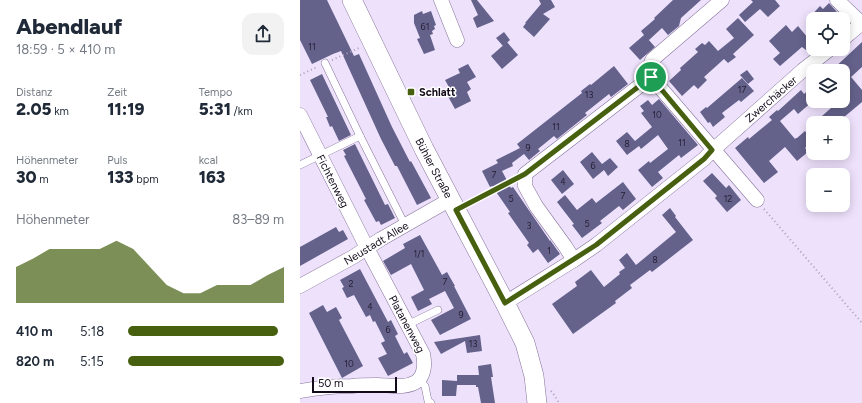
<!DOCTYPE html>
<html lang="de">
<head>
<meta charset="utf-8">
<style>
  :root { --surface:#fff; --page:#f2f2f3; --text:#1f2937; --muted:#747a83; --accent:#46600f }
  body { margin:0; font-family:Figtree,sans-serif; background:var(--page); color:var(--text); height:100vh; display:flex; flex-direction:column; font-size:15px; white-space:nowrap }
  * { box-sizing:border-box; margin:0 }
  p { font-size:13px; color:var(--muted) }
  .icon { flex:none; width:22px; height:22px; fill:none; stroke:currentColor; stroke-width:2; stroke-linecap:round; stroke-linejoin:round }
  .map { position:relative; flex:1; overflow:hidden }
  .panel { display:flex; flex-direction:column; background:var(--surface); width:300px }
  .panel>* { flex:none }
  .tools { position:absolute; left:506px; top:12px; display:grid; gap:8px }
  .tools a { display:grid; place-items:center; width:44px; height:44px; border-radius:8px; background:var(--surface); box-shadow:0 2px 10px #0003; font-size:20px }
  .scale { position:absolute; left:12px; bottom:10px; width:85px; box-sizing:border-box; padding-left:4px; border:2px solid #120a19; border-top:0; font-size:11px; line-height:14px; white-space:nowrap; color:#120a19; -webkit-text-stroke:3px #fff; paint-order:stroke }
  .pin { position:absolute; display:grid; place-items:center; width:34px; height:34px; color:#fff; margin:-17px; border:2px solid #fff; border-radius:50%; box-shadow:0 1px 4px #0007 }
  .round { display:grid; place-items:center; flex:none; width:42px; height:42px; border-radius:12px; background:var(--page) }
  .headline { display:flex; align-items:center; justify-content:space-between; height:68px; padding:0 16px }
  h1 { font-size:22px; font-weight:800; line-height:30px }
  .stats { display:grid; grid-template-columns:repeat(3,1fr); gap:6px; height:68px; padding:4px 16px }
  .stats div { display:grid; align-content:center }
  .stats b { font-size:17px; font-weight:800 }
  .stats small { font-size:11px; font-weight:400 }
  .stats p { font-size:11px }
  .chart { height:112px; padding:8px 16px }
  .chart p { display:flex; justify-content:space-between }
  .chart svg { width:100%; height:72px; margin-top:4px; fill:var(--accent); opacity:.7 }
  ul { padding:0 16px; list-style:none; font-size:13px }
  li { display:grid; grid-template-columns:64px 48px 1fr; align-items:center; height:30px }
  li i { height:10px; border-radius:5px; background:var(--accent) }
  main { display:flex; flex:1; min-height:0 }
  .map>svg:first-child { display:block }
</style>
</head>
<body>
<main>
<section class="panel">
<div class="headline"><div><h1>Abendlauf</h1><p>18:59 · 5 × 410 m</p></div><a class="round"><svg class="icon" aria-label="share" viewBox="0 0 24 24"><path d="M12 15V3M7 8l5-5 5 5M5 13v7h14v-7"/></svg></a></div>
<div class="stats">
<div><p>Distanz</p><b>2.05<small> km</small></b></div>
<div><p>Zeit</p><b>11:19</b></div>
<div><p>Tempo</p><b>5:31<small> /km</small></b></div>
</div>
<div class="stats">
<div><p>Höhenmeter</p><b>30<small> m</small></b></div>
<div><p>Puls</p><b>133<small> bpm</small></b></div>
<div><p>kcal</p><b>163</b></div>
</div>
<div class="chart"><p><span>Höhenmeter</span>83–89 m</p>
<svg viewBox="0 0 160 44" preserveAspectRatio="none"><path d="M0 44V22L10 17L20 11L30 11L40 11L50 11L60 6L70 11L80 22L90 33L100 38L110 38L120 33L130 33L140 33L150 27L160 22V44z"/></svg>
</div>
<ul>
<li><b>410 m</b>5:18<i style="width:96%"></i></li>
<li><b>820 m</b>5:15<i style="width:100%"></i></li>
</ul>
</section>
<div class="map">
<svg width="562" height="403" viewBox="0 0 562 403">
  <rect width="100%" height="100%" fill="#eee1fc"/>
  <g fill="#64628b">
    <path d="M0,0H27L54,56L59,54L92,127L110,162L111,161L131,198L117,205L97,166H95L81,139L41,51L33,54L12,64L0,40Z"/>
    <path d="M171,0H177L194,21L177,28L173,18L178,15Z"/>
    <path d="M239,0H251L255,7L243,14L250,19L234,37L223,27L226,23H225L241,4Z"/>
    <path d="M373,0H401L381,18L379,26L368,35L362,28L349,40L348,39L355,47L340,60L329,48L344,35L341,31L355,19L354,18Z"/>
    <path d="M451,0H475L480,6L468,17L460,9L445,22L439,15L453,2Z"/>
    <path d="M529,3L537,12L530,19H508L520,6L523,9Z"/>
    <path d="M122,11L123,14L131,11L136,25L134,26L135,29L132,31L133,34L130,35L135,50L124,54L117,39L120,38L114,23V15Z"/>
    <path d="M438,18L454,35L433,54L436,57L428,63L424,59L404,77L407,80L398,89L394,85L382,96L369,81L381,70L380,68L398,52L395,49L402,43L405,45L409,41L418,51L434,38L426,29Z"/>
    <path d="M486,25L492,32L498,26L513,44L506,50L502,47L480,66L473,59L480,53L469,41Z"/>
    <path d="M204,32L210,40L203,46L196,38Z"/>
    <path d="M207,42L218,55L202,69L191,56Z"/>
    <path d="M562,42V67L551,77L562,90V102L537,123H514L539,101H543V71H531Z"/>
    <path d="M168,64L176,77L167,82L171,89L167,92L171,101L155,109L145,91L150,89L145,80L160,73L158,69Z"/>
    <path d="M314,66L328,84L311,97L309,94L285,113L287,115L257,139L254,136L238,149L240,151L229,160L224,154L212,163L213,166L202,171L211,188L213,187L250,241V240L260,254L248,263L238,249L233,253L227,245L229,243L208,213L210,212L192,186L190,187L182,171L198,163L196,160L220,148L217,144L282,93L281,91L290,84L291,85Z"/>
    <path d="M447,70L454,79L448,84L440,75Z"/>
    <path d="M22,74L51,135L39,141L32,126L30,127L26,117H28L10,80Z"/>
    <path d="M442,78L454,91L441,102L439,100L422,113L425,117L413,127L410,122L408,123L400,112L406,107L407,108Z"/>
    <path d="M513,86V101L498,114L494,109L480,121L495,139L496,138H497L505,131L513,141L505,148L508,152L497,161L485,147L469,161L478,172L464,183L435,148L448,137L449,139L472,120L469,117L477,110L478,111L501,90L504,94Z"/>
    <path d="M359,99L398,145L381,158L379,155L358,172L363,178L352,187L338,170L349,161L350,163L368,149L358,135L341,149L339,146L327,155L316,141L327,132L335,141L352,127L341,113L344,111L340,106L348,100L352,105Z"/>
    <path d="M55,144L85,205L88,204L95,218L81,225L79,221L76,222L69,209L64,200L66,199L44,156L46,155L43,150Z"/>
    <path d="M292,152L302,164L310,158L318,167L308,176L304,170L293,179L280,162Z"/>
    <path d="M263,170L274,184L262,194L251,180Z"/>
    <path d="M412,173L426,188L429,185L441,200L427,212L415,198L417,196L403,181Z"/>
    <path d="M323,182L336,199L323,210L319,206L300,221L302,223L282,238L272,225L274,224L257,202L265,195L277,210L292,198L296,203Z"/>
    <path d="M370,208L376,216L375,217L393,240L352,272L350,270L330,285L332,288L315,301L316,303L273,334L252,304L277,286L275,282L291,270L304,287L320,274L319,272L325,268L319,260L327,253L336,265L376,232L362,215Z"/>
    <path d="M36,227L39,232L43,230L48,239L0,266V247Z"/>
    <path d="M120,235L142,275L147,272L155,286H154L171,319L140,335L131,320L154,308L145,291L129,299L132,304L118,311L111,297L124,290L111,264L91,275L83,261L105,248L103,244Z"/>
    <path d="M60,269L88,322L91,320L98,334L95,336L104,354L107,352L113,363L88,376L78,358L87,354L81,343L85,341L75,321L73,322L70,315L66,317L54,295L47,298L42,288L44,287L40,280Z"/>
    <path d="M23,305L27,312L36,307L42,318L39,320L63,366L42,378L9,313Z"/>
    <path d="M180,335L182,351L167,353L165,341L141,354L134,342Z"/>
    <path d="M191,364L193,377H191L195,403H181L178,387H176V385H157L156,396H142V380L157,381V375H179L178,366Z"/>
  </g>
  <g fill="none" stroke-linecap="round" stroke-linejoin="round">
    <g stroke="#86739a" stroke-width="8">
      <g id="lane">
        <path d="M60,136L105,225"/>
        <path d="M0,165L60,136L25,63"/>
        <path d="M107,325L138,310"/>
        <path d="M119,380L125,386L128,401L131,403"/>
      </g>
    </g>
    <g stroke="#86739a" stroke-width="15">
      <g id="street">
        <path d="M141,0L157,40"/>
        <path d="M537,0L562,24"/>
        <path d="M543,39L562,23"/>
        <path d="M351,77L457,200"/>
        <path d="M0,115L67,248L123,354C125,363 125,376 116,382C104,389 90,385 77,385C69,385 60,385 52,386C35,386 17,388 0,391"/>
        <path d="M274,260L296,245L404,159L413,150L503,70L530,49"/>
        <path d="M0,286L53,257L81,239L151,199"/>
        <path d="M205,303L274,260L265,246L236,206L225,186V174L351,77C349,70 349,65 353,59L422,0"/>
      </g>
    </g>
    <g stroke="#86739a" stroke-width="20">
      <path id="secondary" d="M52,0L124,149L205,303L225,343L234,376L237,403"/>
    </g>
    <g stroke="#aba0b7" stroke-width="2" stroke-dasharray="1 3" stroke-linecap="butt">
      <path d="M32,60L59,48"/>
      <path d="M0,75L17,67"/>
      <path d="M170,203L213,180"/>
      <path d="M464,209L562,323"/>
      <path d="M251,391L253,393L259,403"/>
    </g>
    <use href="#lane" stroke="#fff" stroke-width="7"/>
    <use href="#street" stroke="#fff" stroke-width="14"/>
    <use href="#secondary" stroke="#fff" stroke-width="19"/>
  </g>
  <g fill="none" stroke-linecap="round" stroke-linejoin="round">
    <g stroke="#fff" stroke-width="8">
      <path id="route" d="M351,77L412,150L404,159L296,245L205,303L156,210L225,174Z"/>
    </g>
    <use href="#route" stroke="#46600f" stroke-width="5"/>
  </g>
  <rect fill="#46600f" stroke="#fff" stroke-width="1.5" x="107" y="88" width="8" height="8" rx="2"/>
  <g text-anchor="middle" stroke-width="3" stroke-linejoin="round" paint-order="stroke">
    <g font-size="9" fill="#262036">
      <text x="125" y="30">61</text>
      <text x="12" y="50">11</text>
      <text x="442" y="93">17</text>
      <text x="289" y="98">13</text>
      <text x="357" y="118">10</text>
      <text x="256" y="130">11</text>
      <text x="382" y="146">11</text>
      <text x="327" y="147">8</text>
      <text x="228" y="151">9</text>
      <text x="293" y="169">6</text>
      <text x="194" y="178">7</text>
      <text x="263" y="185">4</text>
      <text x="323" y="199">7</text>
      <text x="211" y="202">5</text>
      <text x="428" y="202">12</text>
      <text x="287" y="227">5</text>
      <text x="229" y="229">3</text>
      <text x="249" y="254">1</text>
      <text x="119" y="257">1/1</text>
      <text x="355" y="263">8</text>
      <text x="145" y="285">7</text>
      <text x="51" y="287">2</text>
      <text x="70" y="310">4</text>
      <text x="161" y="318">9</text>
      <text x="88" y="333">6</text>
      <text x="173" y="347">13</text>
      <text x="49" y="367">10</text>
    </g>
    <g font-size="11" font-weight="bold" fill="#120a19" stroke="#fff" text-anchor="start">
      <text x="119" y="96">Schlatt</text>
    </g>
    <g font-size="11" fill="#120a19" stroke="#fff">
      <text transform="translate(471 99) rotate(-41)" y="4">Zwerchäcker</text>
      <text transform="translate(134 168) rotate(62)" y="4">Bühler Straße</text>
      <text transform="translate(33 181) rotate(63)" y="4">Fichtenweg</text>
      <text transform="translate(76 243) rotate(-31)" y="4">Neustadt Allee</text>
      <text transform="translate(107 324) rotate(62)" y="4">Platanenweg</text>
    </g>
  </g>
</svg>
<div class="tools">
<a><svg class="icon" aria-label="locate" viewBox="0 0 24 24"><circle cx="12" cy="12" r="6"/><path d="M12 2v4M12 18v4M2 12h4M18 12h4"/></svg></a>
<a><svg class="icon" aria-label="layers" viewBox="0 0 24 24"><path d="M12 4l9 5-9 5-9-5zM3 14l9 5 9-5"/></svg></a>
<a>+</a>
<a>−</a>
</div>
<div class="scale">50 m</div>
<div class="pin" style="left:351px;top:77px;background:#1e9e55"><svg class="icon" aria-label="arrive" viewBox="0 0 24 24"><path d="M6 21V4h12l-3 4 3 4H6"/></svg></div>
</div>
</main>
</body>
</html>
